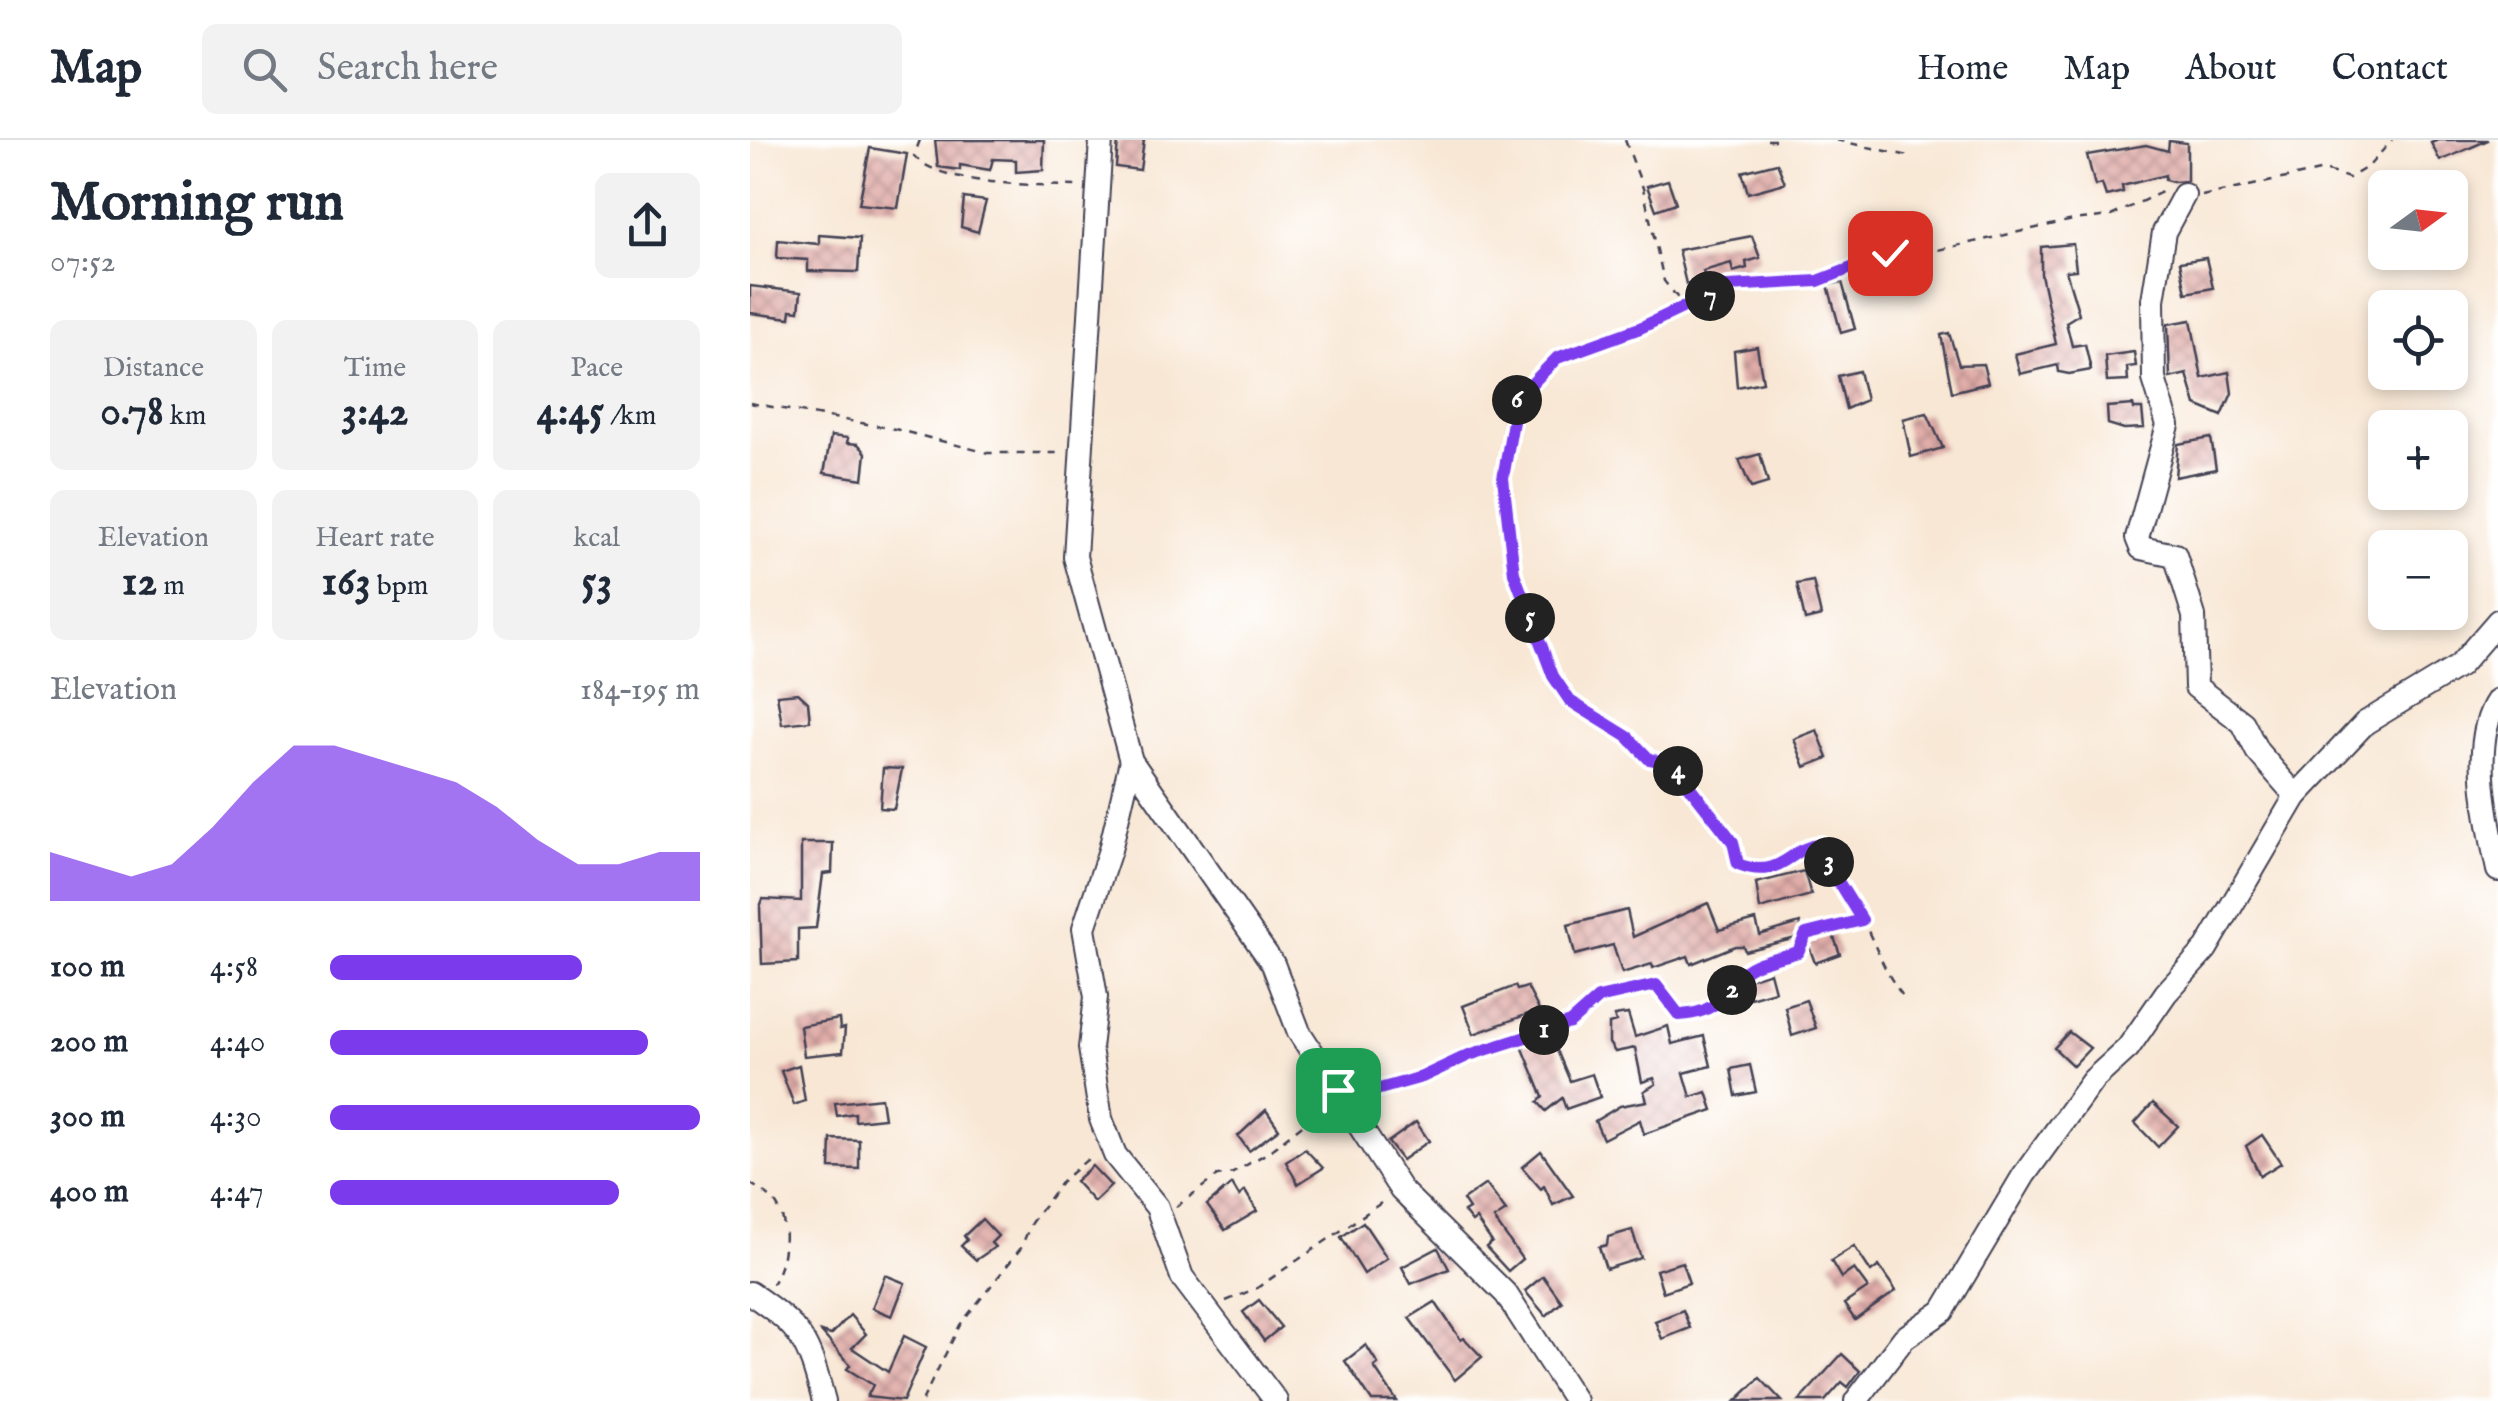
<!DOCTYPE html>
<html lang="en">
<head>
<meta charset="utf-8">
<style>
  :root { --surface:#fff; --page:#f2f2f3; --text:#1f2937; --muted:#747a83; --line:#e0e1e3; --accent:#7c3aed }
  body { margin:0; font-family:"IM FELL English",serif; background:var(--page); color:var(--text); height:100vh; display:flex; flex-direction:column; font-size:38px; white-space:nowrap }
  * { box-sizing:border-box; margin:0 }
  p { font-size:32px; color:var(--muted) }
  .icon { flex:none; width:55px; height:55px; fill:none; stroke:currentColor; stroke-width:2; stroke-linecap:round; stroke-linejoin:round }
  .map { position:relative; flex:1; overflow:hidden }
  .side { display:flex; flex-direction:column; background:var(--surface); width:750px }
  .side>* { flex:none }
  .needle { width:65px; rotate:75deg }
  .buttons { position:absolute; left:1618px; top:30px; display:grid; gap:20px }
  .buttons a { display:grid; place-items:center; width:100px; height:100px; border-radius:15px; background:var(--surface); box-shadow:0 5px 15px #0003; font-size:50px }
  .pin { position:absolute; display:grid; place-items:center; width:85px; height:85px; color:#fff; margin:-42px; border-radius:20px; box-shadow:0 5px 15px #0006 }
  .km { position:absolute; width:50px; height:50px; margin:-25px; border-radius:50%; background:#222; color:#fff; font-size:28px; line-height:50px; text-align:center }
  .round { display:grid; place-items:center; flex:none; width:105px; height:105px; border-radius:15px; background:var(--page) }
  .summary { display:flex; align-items:center; justify-content:space-between; height:170px; padding:0 50px }
  h1 { font-size:55px; font-weight:800; line-height:75px }
  .figures { display:grid; grid-template-columns:repeat(3,1fr); gap:15px; height:170px; padding:10px 50px }
  .figures div { display:grid; align-content:center; border-radius:15px; background:var(--page); text-align:center }
  .figures b { font-size:42px; font-weight:800 }
  .figures small { font-size:28px; font-weight:400 }
  .figures p { font-size:28px }
  .chart { height:280px; padding:20px 50px }
  .chart p { display:flex; justify-content:space-between }
  .chart svg { width:100%; height:180px; margin-top:10px; fill:var(--accent); opacity:.7 }
  ul { padding:0 50px; list-style:none; font-size:32px }
  li { display:grid; grid-template-columns:160px 120px 1fr; align-items:center; height:75px }
  li i { height:25px; border-radius:12px; background:var(--accent) }
  header { display:flex; align-items:center; gap:60px; box-sizing:border-box; height:140px; padding:0 50px; background:var(--surface); border-bottom:2px solid var(--line) }
  header strong { font-size:48px }
  nav { display:flex; gap:55px; margin-inline-start:auto; font-size:35px }
  .search { width:700px; height:90px; background:var(--page); display:flex; align-items:center; gap:25px; box-sizing:border-box; padding:0 35px; border-radius:15px; color:var(--muted); font-size:38px }
  main { display:flex; flex:1; min-height:0 }
  .map>svg:first-child { display:block }
</style>
</head>
<body>
<header>
<strong>Map</strong>
<div class="search"><svg class="icon" aria-label="search" viewBox="0 0 24 24"><circle cx="10" cy="10" r="6"/><path d="M15 15l6 6"/></svg>Search here</div>
<nav><a>Home</a><a>Map</a><a>About</a><a>Contact</a></nav>
</header>
<main>
<section class="side">
<div class="summary"><div><h1>Morning run</h1><p>07:52</p></div><a class="round"><svg class="icon" aria-label="share" viewBox="0 0 24 24"><path d="M12 15V3M7 8l5-5 5 5M5 13v7h14v-7"/></svg></a></div>
<div class="figures">
<div><p>Distance</p><b>0.78<small> km</small></b></div>
<div><p>Time</p><b>3:42</b></div>
<div><p>Pace</p><b>4:45<small> /km</small></b></div>
</div>
<div class="figures">
<div><p>Elevation</p><b>12<small> m</small></b></div>
<div><p>Heart rate</p><b>163<small> bpm</small></b></div>
<div><p>kcal</p><b>53</b></div>
</div>
<div class="chart"><p><span>Elevation</span>184–195 m</p>
<svg viewBox="0 0 160 44" preserveAspectRatio="none"><path d="M0 44V32L10 35L20 38L30 35L40 26L50 15L60 6L70 6L80 9L90 12L100 15L110 21L120 29L130 35L140 35L150 32L160 32V44z"/></svg>
</div>
<ul>
<li><b>100 m</b>4:58<i style="width:68%"></i></li>
<li><b>200 m</b>4:40<i style="width:86%"></i></li>
<li><b>300 m</b>4:30<i style="width:100%"></i></li>
<li><b>400 m</b>4:47<i style="width:78%"></i></li>
</ul>
</section>
<div class="map">
<svg width="1748" height="1261" viewBox="0 0 1748 1261">
  <defs>
    <pattern id="building-cross-hatch" width="8" height="8" patternUnits="userSpaceOnUse" patternTransform="scale(2.5)"><rect width="8" height="8" fill="#e1ada9"/><path d="M0 0l8 8M0 8l8-8" fill="none" stroke="#b68c8b"/></pattern>
  </defs>
  <rect width="100%" height="100%" fill="#fff"/>
  <filter id="ink" filterUnits="userSpaceOnUse"><feTurbulence type="fractalNoise" baseFrequency=".01" numOctaves="2"/><feDisplacementMap in="SourceGraphic" scale="20" xChannelSelector="R" yChannelSelector="G"/><feConvolveMatrix kernelMatrix="1 2 1 2 8 2 1 2 1" color-interpolation-filters="sRGB"/></filter>
  <filter id="wash" filterUnits="userSpaceOnUse"><feTurbulence type="fractalNoise" baseFrequency=".0048" numOctaves="4" result="noise"/><feDisplacementMap in="SourceGraphic" scale="40" xChannelSelector="R" yChannelSelector="G"/><feGaussianBlur stdDeviation="2.25" result="paint"/><feColorMatrix in="noise" values="0 0 0 0 0 0 0 0 0 0 0 0 0 0 0 0 0 1.4 0 .05"/><feComposite in="paint" operator="in"/></filter>
  <g filter="url(#wash)">
    <rect width="100%" height="100%" fill="#f8e7d4"/>
    <g id="blocks">
      <g fill="url(#building-cross-hatch)">
        <path d="M185,0H294L293,30L266,32V20L243,19L240,30L210,25V30L188,27Z"/>
        <path d="M368,0H394L390,30L366,27Z"/>
        <path d="M1688,0H1738L1690,21L1681,3Z"/>
        <path d="M1419,1L1437,3V41L1423,42L1415,40V35L1372,46L1373,52L1356,56L1352,44L1345,46L1337,15L1396,5L1418,11Z"/>
        <path d="M120,8L157,14L148,68L109,64Z"/>
        <path d="M1027,23L1035,43L998,53L992,32Z"/>
        <path d="M918,40L926,63L906,70L897,46Z"/>
        <path d="M214,58L236,61L228,92L211,87Z"/>
        <path d="M69,95L110,98L108,132L58,131V120L27,118L28,100L69,104Z"/>
        <path d="M1002,96L1010,118L996,122L997,128L983,132L981,123L953,131L955,139L936,144L928,110Z"/>
        <path d="M1323,104L1326,130L1316,131L1329,174L1316,182L1322,206L1335,204L1341,230L1319,234L1309,232L1308,225L1270,234L1265,214L1306,204L1291,134V107Z"/>
        <path d="M1456,118L1463,148L1436,153L1430,122Z"/>
        <path d="M1092,142L1105,189L1091,193L1078,145Z"/>
        <path d="M0,146L51,152L49,171L41,170L40,178L0,173Z"/>
        <path d="M1441,180L1452,238L1479,232L1482,253L1472,276L1446,265L1437,234L1420,238L1418,184Z"/>
        <path d="M1199,193L1209,225L1233,224L1238,243L1202,252L1191,195Z"/>
        <path d="M1007,207L1013,242L987,247L984,211Z"/>
        <path d="M1384,212L1386,226L1377,227L1378,241L1357,242L1355,216Z"/>
        <path d="M1109,231L1116,260L1096,269L1088,236Z"/>
        <path d="M1383,265L1384,269H1392L1394,288L1374,289L1358,284L1357,267Z"/>
        <path d="M1177,273L1193,308L1161,317L1153,279Z"/>
        <path d="M81,296L98,298L97,303L108,304L116,313L113,339L74,333Z"/>
        <path d="M1461,298L1466,329L1425,337L1428,304Z"/>
        <path d="M1010,314L1018,343L1001,348L989,320Z"/>
        <path d="M1063,441L1071,476L1055,480L1047,444Z"/>
        <path d="M48,553L58,562L60,581L32,584L27,555Z"/>
        <path d="M1067,590L1078,618L1055,627L1044,599Z"/>
        <path d="M133,628L152,629L144,669L130,668Z"/>
        <path d="M51,703H83L82,733L73,734L66,788L48,789V822L12,824L10,767L13,759L51,761Z"/>
        <path d="M1054,731L1061,755L1010,769L1006,743Z"/>
        <path d="M958,763L969,790L1006,780L1010,795L1050,783L1054,796L995,811L993,806H985L941,824L938,816L903,828L902,824L872,833L863,805L825,815L818,785L877,770L883,797Z"/>
        <path d="M1082,792L1090,814L1065,823L1057,801Z"/>
        <path d="M1020,832L1025,851L1000,858L995,840Z"/>
        <path d="M765,846L767,850L777,847L789,870L724,894L713,866Z"/>
        <path d="M1056,860L1066,888L1042,896L1035,867Z"/>
        <path d="M878,874L885,897L918,886L922,904L954,896L961,926L934,933L941,957L957,952L963,970L894,994L890,980L853,999L845,981L870,966L897,961L894,951L906,944L904,938L892,942L885,908L865,912L859,903V884L866,882L864,876Z"/>
        <path d="M89,879L90,889L95,888L93,912L54,916L50,886Z"/>
        <path d="M1319,892L1340,908L1323,926L1304,908Z"/>
        <path d="M785,901L787,907L803,901L820,941L842,934L850,957L816,969L812,958L796,971L788,962L793,957L772,906Z"/>
        <path d="M49,925L55,961L44,965L31,931Z"/>
        <path d="M1000,925L1006,952L986,956L981,929Z"/>
        <path d="M131,958L134,978L105,981V973L87,976L85,963Z"/>
        <path d="M1403,963L1428,986L1408,1007L1385,983Z"/>
        <path d="M516,970L529,989L499,1011L488,996Z"/>
        <path d="M666,982L679,1001L652,1020L638,1002Z"/>
        <path d="M1512,995L1531,1023L1510,1036L1496,1006Z"/>
        <path d="M81,999L109,1000V1029L80,1028Z"/>
        <path d="M555,1009L573,1028L548,1044L536,1022Z"/>
        <path d="M791,1011L823,1056L803,1065L794,1046L791,1049L772,1027Z"/>
        <path d="M342,1026L361,1046L344,1062L325,1041Z"/>
        <path d="M482,1044L489,1056L495,1051L507,1071L475,1090L457,1065Z"/>
        <path d="M736,1044L756,1071L744,1079L772,1119L758,1131L736,1107L742,1102L726,1079L722,1082L714,1072L719,1069L713,1060Z"/>
        <path d="M232,1079L248,1096L241,1103L245,1107L226,1120L211,1106L217,1100L214,1096Z"/>
        <path d="M613,1082L637,1118L614,1134L591,1097Z"/>
        <path d="M882,1090L891,1118L856,1129L849,1107L857,1105L858,1097Z"/>
        <path d="M1104,1106L1121,1132L1129,1126L1146,1151L1105,1180L1094,1164L1118,1148L1104,1129L1091,1138L1081,1121Z"/>
        <path d="M688,1108L699,1129L661,1144L652,1127Z"/>
        <path d="M932,1122L939,1143L913,1152L906,1130Z"/>
        <path d="M135,1135L155,1143L142,1176L122,1168Z"/>
        <path d="M793,1136L812,1162L796,1176L775,1151Z"/>
        <path d="M509,1160L531,1187L514,1201L493,1172Z"/>
        <path d="M685,1162L711,1200L714,1198L732,1217L705,1240L659,1178Z"/>
        <path d="M933,1170L940,1188L912,1199L905,1181Z"/>
        <path d="M100,1175L116,1194L102,1208L138,1232L154,1196L176,1207L153,1261L117,1257L123,1245L97,1229L100,1225L71,1192L81,1195Z"/>
        <path d="M616,1205L628,1224L624,1227L647,1261H622L595,1221Z"/>
        <path d="M1092,1214L1110,1231L1098,1247L1092,1242L1075,1261H1049Z"/>
        <path d="M1010,1238L1032,1261H986Z"/>
      </g>
    </g>
  </g>
  <g filter="url(#ink)">
    <use href="#blocks" fill-opacity="0" stroke="#424052" stroke-width="2.5"/>
    <g fill="none" stroke-linecap="round" stroke-linejoin="round">
      <g stroke="#424052" stroke-width="26">
        <g id="minor">
          <path d="M351,0L325,417L381,621L523,824L549,892L651,1050L756,1154L825,1261"/>
          <path d="M1434,55L1414,92L1403,160L1404,239L1418,285L1387,398L1391,408L1425,415L1444,476L1446,547L1493,583L1507,611L1546,656"/>
          <path d="M1748,560C1719,601 1738,683 1748,730"/>
          <path d="M381,621L360,710L334,788L346,857L340,908L351,979L365,1015L407,1067L432,1137L526,1261"/>
          <path d="M0,1153C54,1190 57,1199 74,1261"/>
          <path d="M1106,1261L1154,1198L1193,1171L1274,1035L1343,940L1378,908L1416,853L1456,809L1546,656L1615,583L1709,526L1748,481"/>
        </g>
      </g>
      <g stroke="#424052" stroke-width="2.5" stroke-dasharray="8 8" stroke-linecap="butt">
        <path d="M170,0L164,16C191,46 287,45 328,46"/>
        <path d="M875,0L893,48L914,141L927,157L946,163"/>
        <path d="M1017,0H1030"/>
        <path d="M1086,0L1159,16"/>
        <path d="M1452,56L1574,30L1599,38L1619,26L1642,0"/>
        <path d="M0,263L145,289L238,313H310"/>
        <path d="M1152,855C1135,832 1130,816 1118,791C1106,761 1084,735 1071,705C1038,708 1032,741 988,724L983,702L922,624L899,619L878,597L820,561L803,537L763,433L753,338L767,259L807,217L890,188L978,145L1068,141L1140,113H1174L1323,80L1361,76L1416,50"/>
        <path d="M613,955L820,883L848,858L907,845L929,875C967,873 970,857 994,832C1005,821 1033,817 1048,811L1056,794L1111,780"/>
        <path d="M0,1043C8,1049 21,1056 26,1064C41,1086 35,1124 22,1144"/>
        <path d="M426,1067L467,1036L483,1033L517,1013L575,967"/>
        <path d="M476,1161L507,1148L637,1059"/>
        <path d="M172,1261L210,1185L271,1108L281,1083L313,1040L344,1014"/>
      </g>
      <use href="#minor" stroke="#fff" stroke-width="22"/>
    </g>
  </g>
  <g fill="none" stroke-linecap="round" stroke-linejoin="round" filter="url(#ink)">
    <g stroke="#fff" stroke-width="20">
      <path id="route" d="M588,950L594,959L672,937L719,915L820,883L848,858L906,845L929,875C968,873 970,857 994,832C1005,821 1033,817 1048,812L1056,794L1112,780L1086,738L1071,704C1038,708 1032,741 988,724L983,702L922,624L899,619L878,597L820,561L803,536L764,433L753,338L767,259L807,218L890,188L978,146L1068,141L1140,113"/>
    </g>
    <use href="#route" stroke="#7c3aed" stroke-width="12"/>
  </g>
</svg>
<div class="buttons">
<a><svg class="needle" viewBox="-14 -14 28 28"><path d="M0-13l5 13h-10z" fill="#e53935"/><path d="M0 13l5-13h-10z" fill="#747a83"/></svg></a>
<a><svg class="icon" aria-label="locate" viewBox="0 0 24 24"><circle cx="12" cy="12" r="6"/><path d="M12 2v4M12 18v4M2 12h4M18 12h4"/></svg></a>
<a>+</a>
<a>−</a>
</div>
<div class="pin" style="left:588px;top:950px;background:#1e9e55"><svg class="icon" aria-label="arrive" viewBox="0 0 24 24"><path d="M6 21V4h12l-3 4 3 4H6"/></svg></div>
<div class="pin" style="left:1140px;top:113px;background:#d93025"><svg class="icon" aria-label="check" viewBox="0 0 24 24"><path d="M5 12l5 5 9-10"/></svg></div>
<b class="km" style="left:794px;top:890px">1</b>
<b class="km" style="left:982px;top:850px">2</b>
<b class="km" style="left:1079px;top:722px">3</b>
<b class="km" style="left:928px;top:631px">4</b>
<b class="km" style="left:780px;top:478px">5</b>
<b class="km" style="left:767px;top:260px">6</b>
<b class="km" style="left:960px;top:156px">7</b>
</div>
</main>
</body>
</html>
